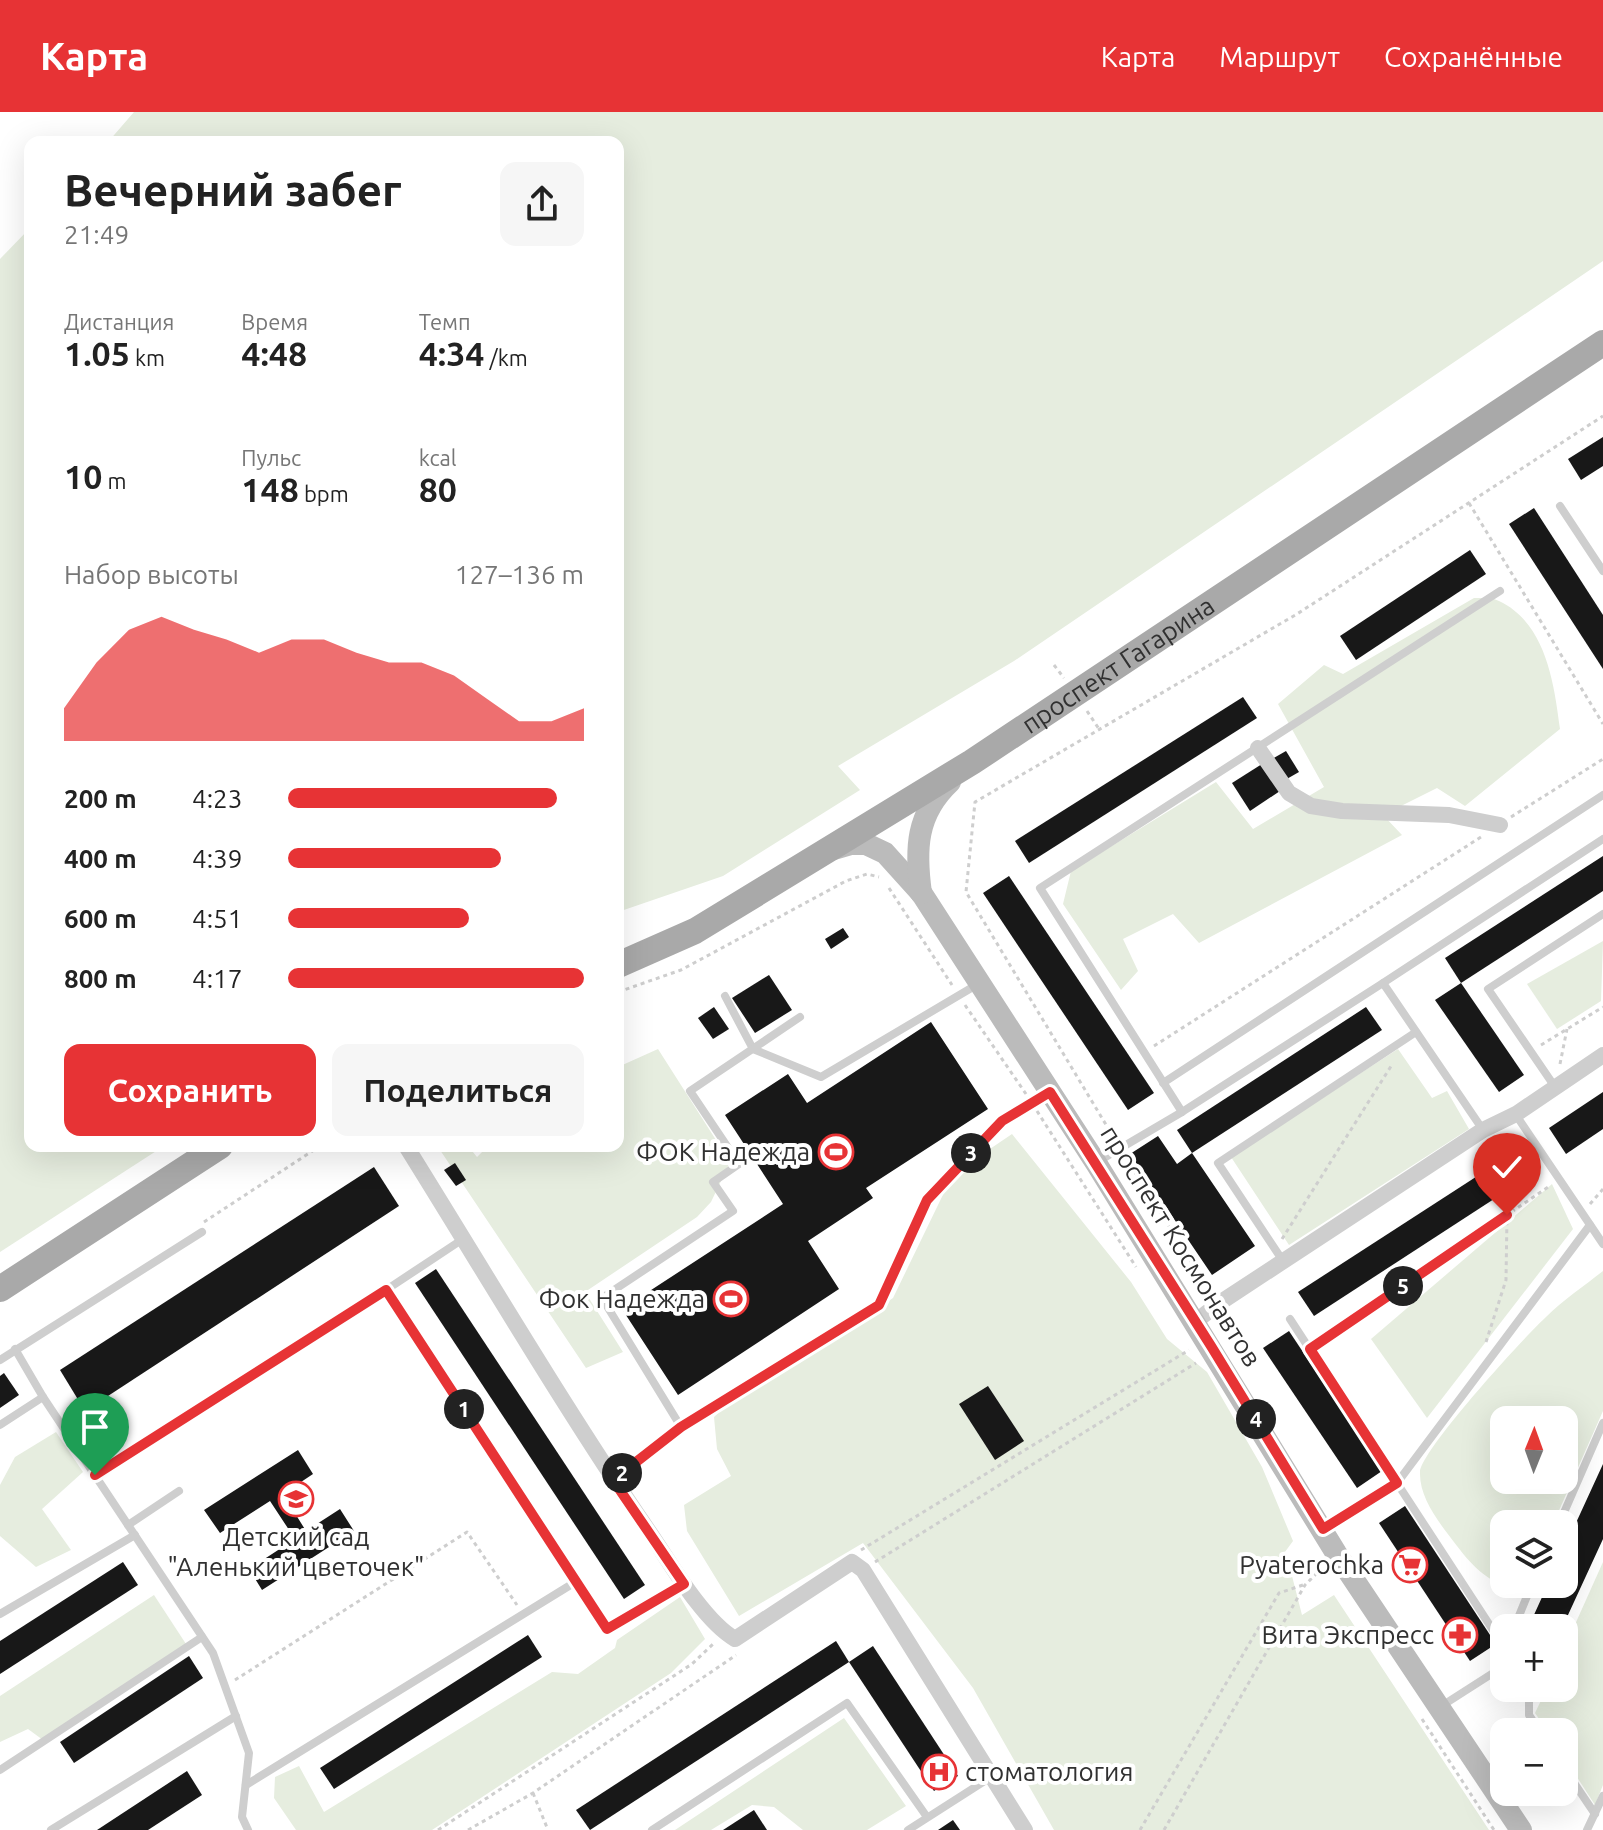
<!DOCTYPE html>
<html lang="ru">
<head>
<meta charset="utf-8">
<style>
  :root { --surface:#fff; --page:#f6f6f6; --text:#222; --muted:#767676; --accent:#e73335 }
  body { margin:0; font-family:Ubuntu,sans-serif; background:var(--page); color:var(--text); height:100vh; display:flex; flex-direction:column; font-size:30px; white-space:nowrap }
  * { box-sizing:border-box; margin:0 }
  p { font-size:26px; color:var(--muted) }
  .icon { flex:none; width:44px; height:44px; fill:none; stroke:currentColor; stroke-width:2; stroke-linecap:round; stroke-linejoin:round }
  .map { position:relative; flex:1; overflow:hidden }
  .drawer { position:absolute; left:24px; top:24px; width:600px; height:1016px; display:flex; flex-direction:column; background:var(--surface); border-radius:16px; box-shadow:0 8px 32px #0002 }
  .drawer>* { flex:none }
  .needle { width:52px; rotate:1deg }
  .tools { position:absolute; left:1490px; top:1294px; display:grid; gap:16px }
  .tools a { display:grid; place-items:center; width:88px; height:88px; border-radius:16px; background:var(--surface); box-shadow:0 8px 32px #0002; font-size:40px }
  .pin { position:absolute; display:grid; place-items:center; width:68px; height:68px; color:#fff; margin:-82px -34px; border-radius:50% 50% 50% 0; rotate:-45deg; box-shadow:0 0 8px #0007 }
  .pin .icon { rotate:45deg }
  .km { position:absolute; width:40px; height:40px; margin:-20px; border-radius:50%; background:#222; color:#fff; font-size:22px; line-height:40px; text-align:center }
  .round { display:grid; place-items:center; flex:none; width:84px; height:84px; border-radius:16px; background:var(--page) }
  .head { display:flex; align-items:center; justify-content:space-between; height:136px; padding:0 40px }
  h1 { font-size:44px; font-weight:700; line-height:60px }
  .metrics { display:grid; grid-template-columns:repeat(3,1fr); gap:12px; height:136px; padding:8px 40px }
  .metrics div { display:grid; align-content:center }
  .metrics b { font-size:34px; font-weight:700 }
  .metrics small { font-size:22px; font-weight:400 }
  .metrics p { font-size:22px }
  .chart { height:224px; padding:16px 40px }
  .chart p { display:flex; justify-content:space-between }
  .chart svg { width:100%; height:144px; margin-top:8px; fill:var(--accent); opacity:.7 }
  .action { display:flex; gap:16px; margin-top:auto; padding:16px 40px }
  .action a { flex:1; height:92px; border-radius:16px; background:var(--accent); color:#fff; font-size:32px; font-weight:700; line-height:92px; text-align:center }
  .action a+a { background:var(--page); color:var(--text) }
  ul { padding:0 40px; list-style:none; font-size:26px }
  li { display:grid; grid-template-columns:128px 96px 1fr; align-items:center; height:60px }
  li i { height:20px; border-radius:10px; background:var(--accent) }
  header { display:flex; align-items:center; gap:48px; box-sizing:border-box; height:112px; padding:0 40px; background:var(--accent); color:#fff }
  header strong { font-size:38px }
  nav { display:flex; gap:44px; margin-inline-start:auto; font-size:28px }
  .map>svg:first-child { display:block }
</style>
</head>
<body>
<header>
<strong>Карта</strong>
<nav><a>Карта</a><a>Маршрут</a><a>Сохранённые</a></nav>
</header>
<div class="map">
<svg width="1603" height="1718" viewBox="0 0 1603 1718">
  <rect width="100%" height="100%" fill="#fff"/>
  <g fill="#e6eddf" fill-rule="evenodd">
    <path d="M134,0H1603V149L1014,549L838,654L860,678L723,764L618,800V30H108Z"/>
    <path d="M30,116V1034H164L0,1140V147Z"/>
    <path d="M1474,486C1482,486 1492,485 1499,489C1546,511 1554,571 1560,617L1465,694L1437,676L1383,703L1402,723L1199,831L1173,802L1123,827L1138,859L1121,878L1063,792L1071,759L1216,670L1253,717L1324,675L1278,592L1324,553L1343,562Z"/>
    <path d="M1603,829L1601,889L1557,917L1527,872Z"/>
    <path d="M658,937L730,1050L711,1090L697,1105L585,1180L623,1240L586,1256L440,1038L446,1034H468L477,1045L488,1034H618V955Z"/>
    <path d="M1398,937L1432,986L1447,979L1469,1017L1289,1133L1231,1045Z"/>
    <path d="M1012,1022L1131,1170L1167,1227L1207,1260L1262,1355L1293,1429L1282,1444L1292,1464L1302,1503L1334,1483L1489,1718H1054L973,1576L863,1431L739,1504L687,1419L684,1393L731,1364L717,1337L714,1305L725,1294L893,1186L953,1062Z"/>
    <path d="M1552,1072L1573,1117L1427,1306L1371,1227Z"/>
    <path d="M1603,1159V1299L1553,1412H1504V1472H1522L1520,1475C1494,1477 1472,1454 1457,1434C1441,1413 1419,1387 1420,1360C1421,1338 1525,1224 1546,1205C1563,1188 1584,1174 1603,1159ZM1504,1308H1564V1368H1504Z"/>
    <path d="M56,1320L83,1360L42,1397L71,1438L36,1455L0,1424V1373L15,1345Z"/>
    <path d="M1603,1450V1673L1595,1693L1564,1645V1620H1548L1535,1601L1547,1576H1564V1537Z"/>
    <path d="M154,1483L186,1532L43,1628L28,1617L0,1630V1584Z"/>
    <path d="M680,1485L705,1527L671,1561L432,1718H296L274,1686L275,1665L299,1654L324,1700L552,1560L578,1562L615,1536L617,1528Z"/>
    <path d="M844,1606L906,1694L867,1718H803L774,1695L752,1693L711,1718H675Z"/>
  </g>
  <g fill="#181818">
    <path d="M1603,325V354L1581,368L1568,347Z"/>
    <path d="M1534,396L1603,503V557L1509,412Z"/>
    <path d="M1470,438L1486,462L1356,548L1340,524Z"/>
    <path d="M1243,585L1257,606L1029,751L1015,729Z"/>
    <path d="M1286,639L1299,660L1285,668L1272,647Z"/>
    <path d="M1262,652L1280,679L1250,699L1232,671Z"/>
    <path d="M1603,744V779L1461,871L1445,846Z"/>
    <path d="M1009,764L1154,981L1128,998L983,781Z"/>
    <path d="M843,816L849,825L831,837L825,827Z"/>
    <path d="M769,863L792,898L755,921L732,886Z"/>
    <path d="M1461,871L1524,963L1499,980L1435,888Z"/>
    <path d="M714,895L729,917L713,927L698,906Z"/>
    <path d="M1366,895L1382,918L1192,1041L1177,1018Z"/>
    <path d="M931,910L988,997L866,1076L873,1086L808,1129L839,1177L678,1283L622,1197L783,1092L725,1003L788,962L807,991Z"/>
    <path d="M1603,980V1017L1566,1042L1549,1016Z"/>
    <path d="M1158,1024L1177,1052L1192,1041L1255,1134L1212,1163L1130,1042Z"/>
    <path d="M1499,1050L1514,1074L1314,1204L1298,1180Z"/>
    <path d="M455,1051L466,1068L456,1074L444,1058Z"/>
    <path d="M374,1055L399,1094L85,1299L60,1258Z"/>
    <path d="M436,1157L645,1473L624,1487L415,1171Z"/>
    <path d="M1289,1219L1382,1359L1357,1376L1263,1236Z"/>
    <path d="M4,1261L19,1283L0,1296V1264Z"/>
    <path d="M988,1274L1024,1329L995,1348L959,1292Z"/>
    <path d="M298,1338L313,1362L283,1382L306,1419L340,1397L354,1419L262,1478L249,1457L295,1427L270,1389L220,1421L204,1398Z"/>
    <path d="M1603,1352V1427L1562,1516H1528L1548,1472H1564V1437Z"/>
    <path d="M1405,1394L1496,1532L1470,1549L1379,1411Z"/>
    <path d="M123,1450L138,1473L0,1562V1529Z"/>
    <path d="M528,1523L542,1545L334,1677L320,1656Z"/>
    <path d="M836,1529L849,1550L590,1718L576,1698Z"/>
    <path d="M873,1534L958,1664L934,1679L849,1550Z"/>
    <path d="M189,1544L203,1566L74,1651L60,1630Z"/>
    <path d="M187,1659L202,1683L148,1718H97Z"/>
    <path d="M754,1698L767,1718H723Z"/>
    <path d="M953,1708L960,1718H938Z"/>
  </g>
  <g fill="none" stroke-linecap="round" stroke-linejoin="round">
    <g stroke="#cecece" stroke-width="3" stroke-dasharray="4 4" stroke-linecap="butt">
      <path d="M1469,391L1603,612"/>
      <path d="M1054,553L1064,566"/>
      <path d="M1087,599L1099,617"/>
      <path d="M1511,705L1603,647"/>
      <path d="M889,776L952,873"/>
      <path d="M618,880L681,858L846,769L867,762L879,765"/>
      <path d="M965,893L1026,982"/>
      <path d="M1541,933L1603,895"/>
      <path d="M1154,934L1481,725"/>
      <path d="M1560,952L1567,917"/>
      <path d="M1037,999L1136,1155"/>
      <path d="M1114,1026L966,780L975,690L1297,502L1603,304"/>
      <path d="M1126,1046L1209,1178"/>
      <path d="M1520,1067L1527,1044"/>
      <path d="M1590,1092L1603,1077"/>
      <path d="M204,1110L320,1034"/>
      <path d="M1282,1127L1393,951"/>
      <path d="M1486,1230L1506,1168L1507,1103L1519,1071L1515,1042L1519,1028"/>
      <path d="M1320,1231L1551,1073"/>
      <path d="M861,1438L1189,1238"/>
      <path d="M875,1450L1196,1251"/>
      <path d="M235,1568L467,1420L517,1493"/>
      <path d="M1422,1607L1494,1718"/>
      <path d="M533,1681L548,1718"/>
      <path d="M438,1718L692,1552L713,1532"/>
      <path d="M468,1718L533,1681L736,1543"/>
      <path d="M1140,1718L1279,1481L1303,1473"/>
      <path d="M1164,1718L1305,1473L1323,1455"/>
    </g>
    <g stroke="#cecece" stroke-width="8">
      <path d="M1560,394L1603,459"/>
      <path d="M1383,871L1603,727"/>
      <path d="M725,884L753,937L821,965L978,872"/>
      <path d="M1163,971L1603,683"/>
      <path d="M1555,975L1488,877L1603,802"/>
      <path d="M1182,1000L1040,776L1500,479"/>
      <path d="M1516,1003L1603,1132"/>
      <path d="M1097,1050L1182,1000L1383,871L1483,1018"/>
      <path d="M463,1127L386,1178L577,1469"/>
      <path d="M1283,1149L1218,1051L1416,920"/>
      <path d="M1290,1207L1504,1535"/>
      <path d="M15,1237L43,1285L213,1541L249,1641L242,1705L248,1718"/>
      <path d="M0,1248L202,1120"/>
      <path d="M0,1313L43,1285"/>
      <path d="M681,1315L602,1186L733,1099L713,1070L739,1052L690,979L800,905"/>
      <path d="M95,1363L386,1178"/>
      <path d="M613,1368L681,1315L879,1193L927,1088L1002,1009L1049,980"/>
      <path d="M1559,1412L1603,1311"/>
      <path d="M128,1413L179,1379"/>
      <path d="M1324,1417L1397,1371L1590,1113"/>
      <path d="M0,1502L135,1423"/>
      <path d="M1514,1516L1532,1472"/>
      <path d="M1529,1576V1603L1540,1620"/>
      <path d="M1440,1595L1504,1554"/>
      <path d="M1564,1656L1595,1702"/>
      <path d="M0,1658L202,1525"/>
      <path d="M246,1673L577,1469L607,1517L684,1472"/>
      <path d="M51,1718L236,1604"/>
      <path d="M652,1718L847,1591L927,1705"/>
      <path d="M908,1718L991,1665"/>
      <path d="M1587,1718L1603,1684"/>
    </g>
    <g stroke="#cecece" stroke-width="16">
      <path d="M1258,636L1289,681L1311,694L1342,699L1449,703L1500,713"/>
      <path d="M406,1034C487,1164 565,1297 652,1424C672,1454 704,1509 735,1527L852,1450L863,1458L1025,1718"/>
      <path d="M1195,1210L1218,1192L1483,1018L1516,1002L1603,943"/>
    </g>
    <g stroke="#bbb" stroke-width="22">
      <path d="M834,737L851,732H866L885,741L922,782L1096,1051L1336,1441L1521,1718"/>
      <path d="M921,781C915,737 916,702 950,670"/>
    </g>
    <g stroke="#a9a9a9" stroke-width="26">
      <path id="s1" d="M618,853L695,819L972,650L1603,231"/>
      <path d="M0,1177L220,1034"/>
    </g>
  </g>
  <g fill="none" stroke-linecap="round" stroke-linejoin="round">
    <g stroke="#fff" stroke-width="16">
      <path id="route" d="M95,1363L386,1178L607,1517L684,1472L613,1368L681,1315L879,1193L927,1088L1002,1009L1050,980L1211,1234L1323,1417L1397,1371L1310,1237L1507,1103"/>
    </g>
    <use href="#route" stroke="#e73335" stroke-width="10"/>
  </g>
  <defs>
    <g id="stadium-ring" transform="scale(1.8)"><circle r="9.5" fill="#fff" stroke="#e73335" stroke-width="1.5"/><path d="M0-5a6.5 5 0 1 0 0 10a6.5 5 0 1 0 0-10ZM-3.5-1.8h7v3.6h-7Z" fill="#e73335"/></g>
    <g id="school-ring" transform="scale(1.8)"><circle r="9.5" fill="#fff" stroke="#e73335" stroke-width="1.5"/><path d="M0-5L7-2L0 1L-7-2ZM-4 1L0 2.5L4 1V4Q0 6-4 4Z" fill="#e73335"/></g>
    <g id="supermarket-ring" transform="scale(1.8)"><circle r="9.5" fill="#fff" stroke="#e73335" stroke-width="1.5"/><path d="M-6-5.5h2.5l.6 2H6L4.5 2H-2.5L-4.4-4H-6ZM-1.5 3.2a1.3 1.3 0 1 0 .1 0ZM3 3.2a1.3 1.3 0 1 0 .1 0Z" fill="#e73335"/></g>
    <g id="pharmacy-ring" transform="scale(1.8)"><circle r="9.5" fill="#fff" stroke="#e73335" stroke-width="1.5"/><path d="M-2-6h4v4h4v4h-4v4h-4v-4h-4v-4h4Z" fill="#e73335"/></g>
    <g id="hospital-ring" transform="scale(1.8)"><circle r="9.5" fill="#fff" stroke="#e73335" stroke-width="1.5"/><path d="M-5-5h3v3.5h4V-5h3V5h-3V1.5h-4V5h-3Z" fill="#e73335"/></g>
  </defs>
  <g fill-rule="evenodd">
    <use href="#stadium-ring" x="836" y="1040"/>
    <use href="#stadium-ring" x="731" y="1187"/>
    <use href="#school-ring" x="296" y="1387"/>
    <use href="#supermarket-ring" x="1410" y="1453"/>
    <use href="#pharmacy-ring" x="1460" y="1523"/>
    <use href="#hospital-ring" x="939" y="1660"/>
  </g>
  <g text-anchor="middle" stroke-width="8" stroke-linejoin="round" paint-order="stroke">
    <g font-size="26" fill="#313131" stroke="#fff">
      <text dy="9" stroke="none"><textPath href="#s1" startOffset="584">проспект Гагарина</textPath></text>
      <text transform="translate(1181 1134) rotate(58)" y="9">проспект Космонавтов</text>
    </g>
    <g font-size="26" fill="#313131" stroke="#fff" text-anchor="end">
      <text x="810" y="1049">ФОК Надежда</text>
      <text x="705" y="1196">Фок Надежда</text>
      <text x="296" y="1434" text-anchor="middle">Детский сад<tspan x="296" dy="30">"Аленький цветочек"</tspan></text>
      <text x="1384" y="1462">Pyaterochka</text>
      <text x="1434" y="1532">Вита Экспресс</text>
      <text x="965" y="1669" text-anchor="start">стоматология</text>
    </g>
  </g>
</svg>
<div class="tools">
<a><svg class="needle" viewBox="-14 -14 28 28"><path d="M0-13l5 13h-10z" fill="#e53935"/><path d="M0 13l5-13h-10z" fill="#767676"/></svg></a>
<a><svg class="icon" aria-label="layers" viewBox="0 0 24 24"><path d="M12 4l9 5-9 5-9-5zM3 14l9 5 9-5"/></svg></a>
<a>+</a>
<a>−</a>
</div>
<div class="pin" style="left:95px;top:1363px;background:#1e9e55"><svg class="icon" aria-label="arrive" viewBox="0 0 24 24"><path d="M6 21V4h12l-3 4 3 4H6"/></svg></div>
<div class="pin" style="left:1507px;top:1103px;background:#d93025"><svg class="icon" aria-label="check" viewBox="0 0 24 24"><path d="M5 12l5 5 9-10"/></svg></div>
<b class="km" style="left:464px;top:1297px">1</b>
<b class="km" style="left:622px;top:1361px">2</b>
<b class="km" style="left:971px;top:1041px">3</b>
<b class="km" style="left:1256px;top:1307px">4</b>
<b class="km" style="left:1403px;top:1174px">5</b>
<section class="drawer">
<div class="head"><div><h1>Вечерний забег</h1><p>21:49</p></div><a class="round"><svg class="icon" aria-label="share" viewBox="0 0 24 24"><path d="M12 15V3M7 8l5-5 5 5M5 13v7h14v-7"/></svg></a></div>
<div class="metrics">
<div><p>Дистанция</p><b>1.05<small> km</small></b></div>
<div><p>Время</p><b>4:48</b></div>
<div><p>Темп</p><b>4:34<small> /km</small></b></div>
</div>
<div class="metrics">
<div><b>10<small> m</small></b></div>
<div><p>Пульс</p><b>148<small> bpm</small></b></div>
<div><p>kcal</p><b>80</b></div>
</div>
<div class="chart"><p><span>Набор высоты</span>127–136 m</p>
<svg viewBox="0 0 160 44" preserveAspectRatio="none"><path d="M0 44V34L10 20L20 10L30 6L40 10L50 13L60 17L70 13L80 13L90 17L100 20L110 20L120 24L130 31L140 38L150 38L160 34V44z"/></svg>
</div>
<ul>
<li><b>200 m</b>4:23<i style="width:91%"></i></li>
<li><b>400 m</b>4:39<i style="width:72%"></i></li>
<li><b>600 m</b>4:51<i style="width:61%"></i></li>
<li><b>800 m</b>4:17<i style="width:100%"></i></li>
</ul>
<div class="action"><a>Сохранить</a><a>Поделиться</a></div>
</section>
</div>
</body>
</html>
